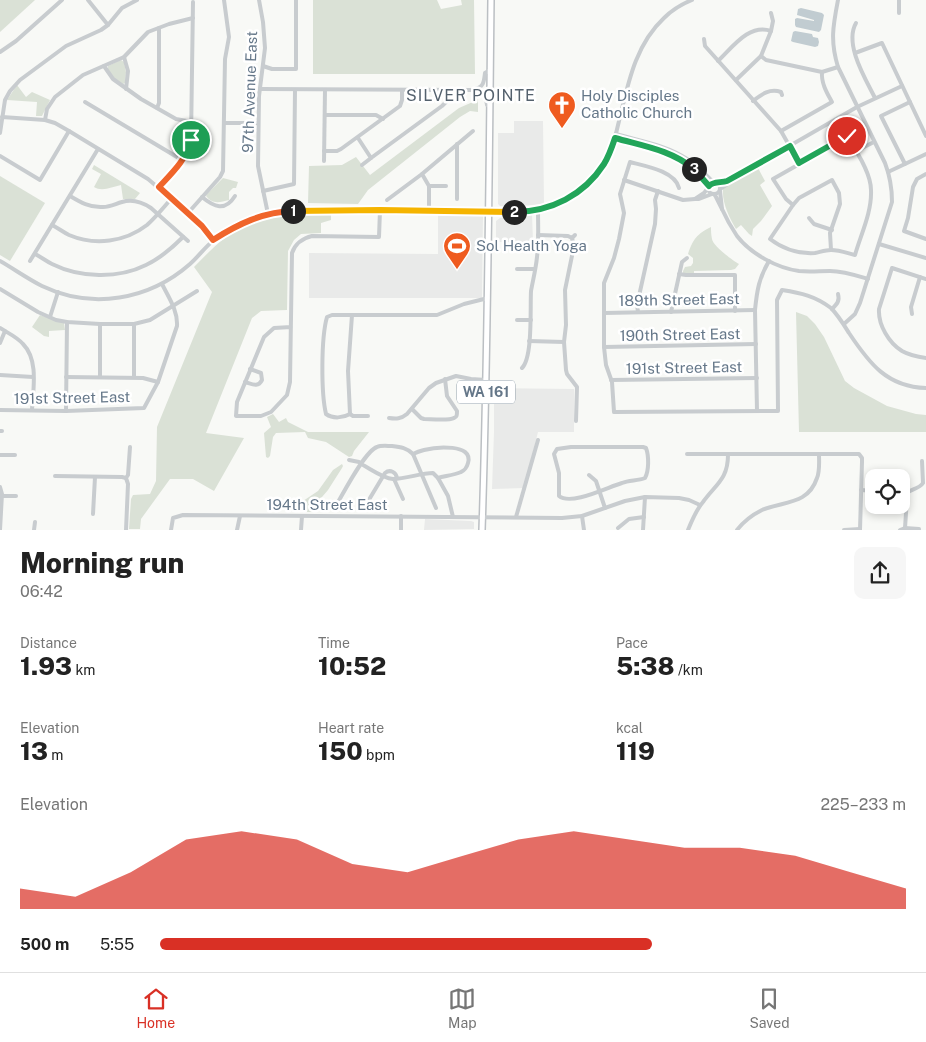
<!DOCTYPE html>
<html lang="en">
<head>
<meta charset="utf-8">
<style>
  :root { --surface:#fff; --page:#f6f6f6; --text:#222; --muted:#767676; --line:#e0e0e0; --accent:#d93025 }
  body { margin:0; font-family:"Public Sans",sans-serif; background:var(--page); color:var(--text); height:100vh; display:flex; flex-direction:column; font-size:19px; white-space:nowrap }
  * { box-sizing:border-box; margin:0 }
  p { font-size:16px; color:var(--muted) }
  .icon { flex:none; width:28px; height:28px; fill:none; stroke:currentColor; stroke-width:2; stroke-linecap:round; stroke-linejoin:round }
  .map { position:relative; height:530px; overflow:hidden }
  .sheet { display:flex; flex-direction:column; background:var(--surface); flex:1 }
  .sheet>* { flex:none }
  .controls { position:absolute; left:865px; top:469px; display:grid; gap:10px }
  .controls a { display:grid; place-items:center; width:45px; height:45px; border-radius:10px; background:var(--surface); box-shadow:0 2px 8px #0003; font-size:25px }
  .pin { position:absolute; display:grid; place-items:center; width:42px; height:42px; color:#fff; margin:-21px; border:2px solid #fff; border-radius:50%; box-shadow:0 1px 5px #0007 }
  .km { position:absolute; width:25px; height:25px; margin:-12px; border-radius:50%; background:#222; color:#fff; font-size:14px; line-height:25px; text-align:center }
  .round { display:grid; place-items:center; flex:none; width:52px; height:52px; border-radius:10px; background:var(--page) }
  .summary { display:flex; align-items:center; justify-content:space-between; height:85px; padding:0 20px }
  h1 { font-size:28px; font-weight:800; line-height:38px }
  .stats { display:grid; grid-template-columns:repeat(3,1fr); gap:8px; height:85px; padding:5px 20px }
  .stats div { display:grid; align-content:center }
  .stats b { font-size:25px; font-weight:800 }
  .stats small { font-size:14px; font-weight:400 }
  .stats p { font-size:14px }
  .chart { height:140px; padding:10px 20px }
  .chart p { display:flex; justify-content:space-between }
  .chart svg { width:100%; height:90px; margin-top:5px; fill:var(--accent); opacity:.7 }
  ul { padding:0 20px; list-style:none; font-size:16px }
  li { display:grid; grid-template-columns:80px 60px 1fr; align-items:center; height:38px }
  li i { height:12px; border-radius:6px; background:var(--accent) }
  .tabs { display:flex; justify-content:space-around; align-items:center; height:70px; border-top:1px solid var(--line); background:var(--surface); font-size:14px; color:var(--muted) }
  .tabs a { display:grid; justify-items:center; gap:2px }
  .tabs .on { color:var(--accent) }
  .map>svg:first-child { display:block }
</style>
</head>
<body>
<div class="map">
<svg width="926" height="530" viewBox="0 0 926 530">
  <rect width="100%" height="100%" fill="#f8f9f6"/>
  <g fill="#e9eae9">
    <path d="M514,121H543L544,204L519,206H500L498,204V133H514Z"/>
    <path d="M532,214L533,242H496V221L500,218L526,217Z"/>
    <path d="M438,215H483L482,298H309V253L438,254Z"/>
    <path d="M494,388L574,389V432H538L524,488L492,489L494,432Z"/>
    <path d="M425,519L471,521L474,522V529L424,530Z"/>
  </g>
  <g fill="#dae1d6">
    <path d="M0,0H35L0,32Z"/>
    <path d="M313,0H437L441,9L462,5L461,0H474L475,74H313Z"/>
    <path d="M121,60L124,62L126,72L125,83L123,84L114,78L108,69V66Z"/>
    <path d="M17,85L26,97L32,92L50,100L42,116H36L37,102L7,100Z"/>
    <path d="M475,98H478V112L470,111L460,117L368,190L358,204L308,203L309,166L342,165L356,157L370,175L459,108L475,101Z"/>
    <path d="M94,165L140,193L135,199H123L121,185C112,187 102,192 94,187L101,174L92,169Z"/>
    <path d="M758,168L765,181L760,185L772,206L761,221L753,229L752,236L749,234L741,225L736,229C729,217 722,203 723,189L725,187Z"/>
    <path d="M0,176L45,203L10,261L0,255Z"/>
    <path d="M223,178L238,182L236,188H233L229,192V200C220,202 213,205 206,196L207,194Z"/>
    <path d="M286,215H331V220L321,223V233L301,234L294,240L288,251L287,310L261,311L252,318L206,433L244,438L214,491L193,479H170L141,519L140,529H129L131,499L133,495L150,494L156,481L157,427L212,292L194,267C204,257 214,246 225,238C242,225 265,218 286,215Z"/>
    <path d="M711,227C711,230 711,235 712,239C713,246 732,260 739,264L735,269L731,270L694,271V274L683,273V271L685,267L691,266L693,263V258L688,254C693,239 697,234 711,227Z"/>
    <path d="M796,312L807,316L815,324L824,337L845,381L854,388L887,406L916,414L926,415V432H799Z"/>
    <path d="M40,315L64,323L65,330L49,331V337L44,336L32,327Z"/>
    <path d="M273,414L279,422L286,418L288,422L308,432H369L354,451L352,456L349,457L326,442L308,438L305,432L276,433L273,437L270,456L268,458L266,457L264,433L271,427L267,417Z"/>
    <path d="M342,464L343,466L342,468L328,490L316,504L315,512H302L303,501L318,491L333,470Z"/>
  </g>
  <g fill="#c1ccd1">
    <path d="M801,8L822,13L824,15L821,30L819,32L796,27L795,25V19L797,18L814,21V20L797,15L798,9Z"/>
    <path d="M795,31L812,34L813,37L818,38L819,42L818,46L815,47L793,42L791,41L793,32Z"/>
  </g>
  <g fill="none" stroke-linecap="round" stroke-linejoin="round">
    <g stroke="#bbbfc3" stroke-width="8">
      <path id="major" d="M482,530C488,353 489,177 491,0"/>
    </g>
    <g stroke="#c8cccf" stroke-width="4">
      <path d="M88,0L108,25"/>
      <path d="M259,0L263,22L265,48L259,96L258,166L268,214"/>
      <path d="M838,0C833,26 830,41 838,67L885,163C890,176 892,188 892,202L860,303L855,314L844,324"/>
      <path d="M899,0V13"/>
      <path d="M856,23C844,44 865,78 875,98"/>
      <path d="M704,39L705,46L781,131L799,163"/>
      <path d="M0,52L16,41L62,0"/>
      <path d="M855,53L882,43L926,136"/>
      <path d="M761,56L766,60L822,72L838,67"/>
      <path d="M124,57L128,71L126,89"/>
      <path d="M718,61C732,48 749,23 771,31"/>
      <path d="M104,66L113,79L141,99L176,119L192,122"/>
      <path d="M263,66L272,69H296V0"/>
      <path d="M736,80L761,56L771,31L773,21L771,13"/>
      <path d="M260,89L473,90L480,91L485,94L487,105L489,106"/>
      <path d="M475,89C484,87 484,81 485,73L490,70"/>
      <path d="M753,101C762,94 770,88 781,92L782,95"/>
      <path d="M85,102L182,160"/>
      <path d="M157,108L159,103V28"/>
      <path d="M325,115H376L383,119"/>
      <path d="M2,117L45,120L55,123L69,131L148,179L188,213L202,226L213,240"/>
      <path d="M45,120L47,109L55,97L83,75L124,57L148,32L169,24L193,18"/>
      <path d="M225,123H258"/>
      <path d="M781,131L832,102C827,93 821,83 822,72"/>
      <path d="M0,133L5,100L10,91L20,80L66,46L101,30L108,25L122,8L137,0"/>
      <path d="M616,134C640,141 666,145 687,159C697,165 705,174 713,182"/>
      <path d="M847,137C856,150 871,174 871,190C872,212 861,234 855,255C847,253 839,250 831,250C826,250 820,252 815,253C798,254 783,249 770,239L793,205L786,199L773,179Z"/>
      <path d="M358,138L371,158"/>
      <path d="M615,138C654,149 683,151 709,186"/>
      <path d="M457,144V199"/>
      <path d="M324,151H337L341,149L400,106L402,100V90"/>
      <path d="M856,151L874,142"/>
      <path d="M0,156L40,180L69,131"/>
      <path d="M324,161L325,90"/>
      <path d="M905,164L881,116L910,102"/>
      <path d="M362,165L371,158L442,106L449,99L452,90"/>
      <path d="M888,172L926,154"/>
      <path d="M422,174L429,186V211"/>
      <path d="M926,174L917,179L913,187L908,218L904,231L926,239"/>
      <path d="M732,179L857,107L902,86"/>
      <path d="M624,180L683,200L695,199"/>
      <circle cx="714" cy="188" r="6"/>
      <path d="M716,183L724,182L732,179L729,183L720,189"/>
      <path d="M429,186H446"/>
      <path d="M159,187C172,173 187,159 191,139L193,2"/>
      <path d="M679,188C675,171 645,166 630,162L620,194L624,213L619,239L614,258L604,283V347L606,365L612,382L614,412L778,411L777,300L782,290C801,293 815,296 831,308C838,315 844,325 849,333C869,363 887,387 926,388"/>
      <path d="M708,188L704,193L695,199H699L712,194"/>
      <path d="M263,191L294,184L295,90"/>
      <path d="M714,194L716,197L722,209L720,191"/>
      <path d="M70,196C80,202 90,208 103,207C110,207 115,204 122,202C132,199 142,202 151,208L188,241"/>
      <path d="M202,197C214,207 225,212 235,196"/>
      <path d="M387,200L422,174L473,131"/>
      <path d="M793,205L799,198L832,180L839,193L840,204L830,233L831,250"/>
      <path d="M722,209C726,218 731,227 737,236C751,254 777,268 799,271C809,272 820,271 830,271C843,271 855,275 868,279"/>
      <path d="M188,213L220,177L223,171L225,59L229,37L224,0"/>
      <path d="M809,218L814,224L832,230"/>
      <path d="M52,225C58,228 63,232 69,235C95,246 125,242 147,225C156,217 163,208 171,199"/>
      <path d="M538,235L568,236L572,238L575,235"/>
      <path d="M572,238L574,246L565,290L566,325L564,342L566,370L567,374L577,387L576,421"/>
      <path d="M879,244L926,258"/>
      <path d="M35,254C41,257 46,261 52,264C80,278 118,279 146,265C161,258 172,248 183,237"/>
      <path d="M0,261C14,269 28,279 42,286C92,310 149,300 190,264C199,256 205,247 214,240C229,227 249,218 268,214C294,208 321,210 347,210C404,210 461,212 518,212C524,211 530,211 537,210C564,206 593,185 606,161C612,148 616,135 619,121C628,84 635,45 664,18C672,10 682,4 692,0"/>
      <path d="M30,261L98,149"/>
      <path d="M517,269H535"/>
      <path d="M679,274L686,275H735V311"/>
      <path d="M926,279L892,268L879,309C878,325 889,343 902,351C909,355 918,357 926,358"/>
      <path d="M0,289L38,312L56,320L67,322L100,324H134L150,320L197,291"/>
      <path d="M832,309C837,304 840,301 838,294"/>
      <path d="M638,312L637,305L655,224L656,209L655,200L658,191"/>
      <path d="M671,312L682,262L687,258"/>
      <path d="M604,313L755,310"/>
      <path d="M912,314L911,307L920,277"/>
      <path d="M50,317L58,292"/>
      <path d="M517,320H531"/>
      <path d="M291,327L274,328L264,337L237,402L236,416H261L271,412L287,395L290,382L292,253C295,244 303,238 312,236L379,237L380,210"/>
      <path d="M0,328C8,333 17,337 23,344C39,360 33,390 32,410"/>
      <path d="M529,341L564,342"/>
      <path d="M0,343L5,331"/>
      <path d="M604,347L756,344"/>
      <path d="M522,368C533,357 530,308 531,291C533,280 536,268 537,257C539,241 538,226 538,210"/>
      <path d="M0,375L33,377"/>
      <path d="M66,377L143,378L158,382"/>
      <path d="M100,377V324"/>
      <path d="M134,377V324"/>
      <path d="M611,380L757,378"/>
      <path d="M245,382C252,384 258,388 262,380L261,373L250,369"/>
      <path d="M412,409L421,418L424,419C430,419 449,421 454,418C457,417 457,415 457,411L447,396L445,379"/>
      <path d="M0,410L66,411L144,408L158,382L177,326C178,311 169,298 162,284"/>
      <path d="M66,411L67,322"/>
      <path d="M757,411L755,310C757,290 759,278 769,261"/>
      <path d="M350,414L348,371L352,315"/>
      <path d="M368,416H353L350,414C343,418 333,419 326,414C321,393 321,338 327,317L332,315H437L464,304L488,298"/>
      <path d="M389,418C396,419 401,419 407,414L429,388L436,383L456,376L471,379L486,380"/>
      <path d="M0,431H2"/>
      <path d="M643,447L646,448C649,456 649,471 645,478C638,481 629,480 622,483C608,487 571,506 559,496V473L554,454L557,449L571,447Z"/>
      <path d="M413,454L436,508"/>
      <path d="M687,454H859L862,458V462L860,530"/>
      <path d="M0,455H15"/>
      <path d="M589,475L596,481L605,508"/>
      <path d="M55,476L122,477L126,478"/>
      <path d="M438,478L448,496L453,517"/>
      <path d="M394,479L403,499"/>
      <path d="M0,487L2,494L0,530"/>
      <path d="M861,490L874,491"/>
      <path d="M905,494C911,489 919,489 923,483L922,461"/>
      <path d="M1,496H16"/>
      <path d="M367,503L385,473C390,469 396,472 397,478"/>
      <path d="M337,504C344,492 365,451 377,447C381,445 387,446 392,446C401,447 407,448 413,454C417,452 420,451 424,450C435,447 474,443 468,463C467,467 464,471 461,472C454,475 445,476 438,478L433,473C420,473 407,479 393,479C382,478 371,469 361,464L359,462L349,460"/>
      <path d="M93,514L95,477"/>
      <path d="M401,516V530"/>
      <path d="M582,516L584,530"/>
      <path d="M516,517L538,440"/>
      <path d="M618,528L629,519L644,517"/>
      <path d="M905,528L907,498L905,494"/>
      <path d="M34,530L35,522"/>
      <path d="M126,530L128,484L126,478L128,475L130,447"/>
      <path d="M171,530L173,518L183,515L562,518L582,516L625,501L645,497L679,498L689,500L700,505"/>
      <path d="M237,530L240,516"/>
      <path d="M301,530L302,516"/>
      <path d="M643,530L645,497"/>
      <path d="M688,530C692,520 696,510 703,502C716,484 728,479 728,455"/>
      <path d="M737,530C744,521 752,515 762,510C784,501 808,505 817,478C820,471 819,462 819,454"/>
      <path d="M844,530L860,529"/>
      <path d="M900,530L905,528L919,529"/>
    </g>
    <use href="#major" stroke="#fff" stroke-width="5"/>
  </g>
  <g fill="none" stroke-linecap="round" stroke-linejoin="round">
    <g stroke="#fff" stroke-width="10">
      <path id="split-1" d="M191,140C187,159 172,173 159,187L202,226L213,240C238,224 263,212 293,211"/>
    </g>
    <g stroke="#fff" stroke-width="10">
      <path id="split-2" d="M293,211L380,210L514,212"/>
    </g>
    <g stroke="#fff" stroke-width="10">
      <path id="split-3" d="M514,212C551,212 584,195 604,164C609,156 612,147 615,138C643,146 671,150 694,169"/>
    </g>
    <g stroke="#fff" stroke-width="10">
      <path id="split-4" d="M694,169L709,186C713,181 721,183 727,181L790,146L799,163L847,136"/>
    </g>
    <use href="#split-1" stroke="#f0652b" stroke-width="6"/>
    <use href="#split-2" stroke="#f5b400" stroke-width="6"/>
    <use href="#split-3" stroke="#22a559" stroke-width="6"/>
    <use href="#split-4" stroke="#22a559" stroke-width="6"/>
  </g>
  <defs>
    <g id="church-pin" transform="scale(1.4375)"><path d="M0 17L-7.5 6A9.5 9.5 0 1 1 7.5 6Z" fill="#ef5b1f" stroke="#fff"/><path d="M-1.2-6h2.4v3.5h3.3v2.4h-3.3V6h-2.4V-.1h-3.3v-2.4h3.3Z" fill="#fff"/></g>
    <g id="stadium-pin" transform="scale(1.4375)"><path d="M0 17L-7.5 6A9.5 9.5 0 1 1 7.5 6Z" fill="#ef5b1f" stroke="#fff"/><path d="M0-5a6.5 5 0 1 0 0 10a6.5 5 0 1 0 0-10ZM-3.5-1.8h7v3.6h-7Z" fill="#fff"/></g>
  </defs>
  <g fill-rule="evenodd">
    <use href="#church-pin" x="562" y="105"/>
    <use href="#stadium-pin" x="457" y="246"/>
  </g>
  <g text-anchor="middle" stroke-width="5" stroke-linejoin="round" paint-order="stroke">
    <rect fill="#fff" stroke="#93a0ac" stroke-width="1" x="457" y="380.5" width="58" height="23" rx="4"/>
    <g font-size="14" font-weight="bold" fill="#657789">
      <text x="486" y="397">WA 161</text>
    </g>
    <g font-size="15" fill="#657789" stroke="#fff">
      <text transform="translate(250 92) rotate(-88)" y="5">97th Avenue East</text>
      <text transform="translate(679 300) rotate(-1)" y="5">189th Street East</text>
      <text transform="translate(680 335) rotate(-1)" y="5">190th Street East</text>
      <text transform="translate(684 368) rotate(-1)" y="5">191st Street East</text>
      <text transform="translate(72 398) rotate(-1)" y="5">191st Street East</text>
      <text x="327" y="510">194th Street East</text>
    </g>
    <g font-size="15" fill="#657789" stroke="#fff" text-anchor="start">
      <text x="581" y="101">Holy Disciples<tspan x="581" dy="17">Catholic Church</tspan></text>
      <text x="476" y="251">Sol Health Yoga</text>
    </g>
    <g font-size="16" letter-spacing="1" fill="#54616d" stroke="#fff">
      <text x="471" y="101">SILVER POINTE</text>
    </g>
  </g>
</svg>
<div class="controls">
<a><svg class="icon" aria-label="locate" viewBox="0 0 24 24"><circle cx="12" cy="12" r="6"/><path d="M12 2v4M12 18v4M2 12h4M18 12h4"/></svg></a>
</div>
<div class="pin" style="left:191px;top:140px;background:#1e9e55"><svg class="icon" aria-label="arrive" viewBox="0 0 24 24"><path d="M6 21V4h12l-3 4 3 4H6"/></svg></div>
<div class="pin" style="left:847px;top:136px;background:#d93025"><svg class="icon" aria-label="check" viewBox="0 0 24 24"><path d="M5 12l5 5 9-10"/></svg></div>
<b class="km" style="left:293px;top:211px">1</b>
<b class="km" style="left:514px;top:212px">2</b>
<b class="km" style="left:694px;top:169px">3</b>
</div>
<section class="sheet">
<div class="summary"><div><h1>Morning run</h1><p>06:42</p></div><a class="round"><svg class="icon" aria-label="share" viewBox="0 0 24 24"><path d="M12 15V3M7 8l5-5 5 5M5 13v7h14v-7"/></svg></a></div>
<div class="stats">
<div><p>Distance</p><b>1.93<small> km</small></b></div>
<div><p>Time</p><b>10:52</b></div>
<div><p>Pace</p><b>5:38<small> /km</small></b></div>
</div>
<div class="stats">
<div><p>Elevation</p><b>13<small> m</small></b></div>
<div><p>Heart rate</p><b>150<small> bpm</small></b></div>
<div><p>kcal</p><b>119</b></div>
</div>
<div class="chart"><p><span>Elevation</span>225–233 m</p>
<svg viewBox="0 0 160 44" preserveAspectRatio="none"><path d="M0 44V34L10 38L20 26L30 10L40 6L50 10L60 22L70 26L80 18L90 10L100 6L110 10L120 14L130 14L140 18L150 26L160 34V44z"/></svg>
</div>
<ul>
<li><b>500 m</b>5:55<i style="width:66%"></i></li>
</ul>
</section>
<nav class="tabs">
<a class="on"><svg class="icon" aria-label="home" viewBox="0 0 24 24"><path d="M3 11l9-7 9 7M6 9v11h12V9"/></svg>Home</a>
<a><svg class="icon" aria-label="map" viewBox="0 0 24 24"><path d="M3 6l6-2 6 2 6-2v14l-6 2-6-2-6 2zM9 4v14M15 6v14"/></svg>Map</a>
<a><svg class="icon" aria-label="saved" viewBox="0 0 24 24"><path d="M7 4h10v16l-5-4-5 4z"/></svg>Saved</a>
</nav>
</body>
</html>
